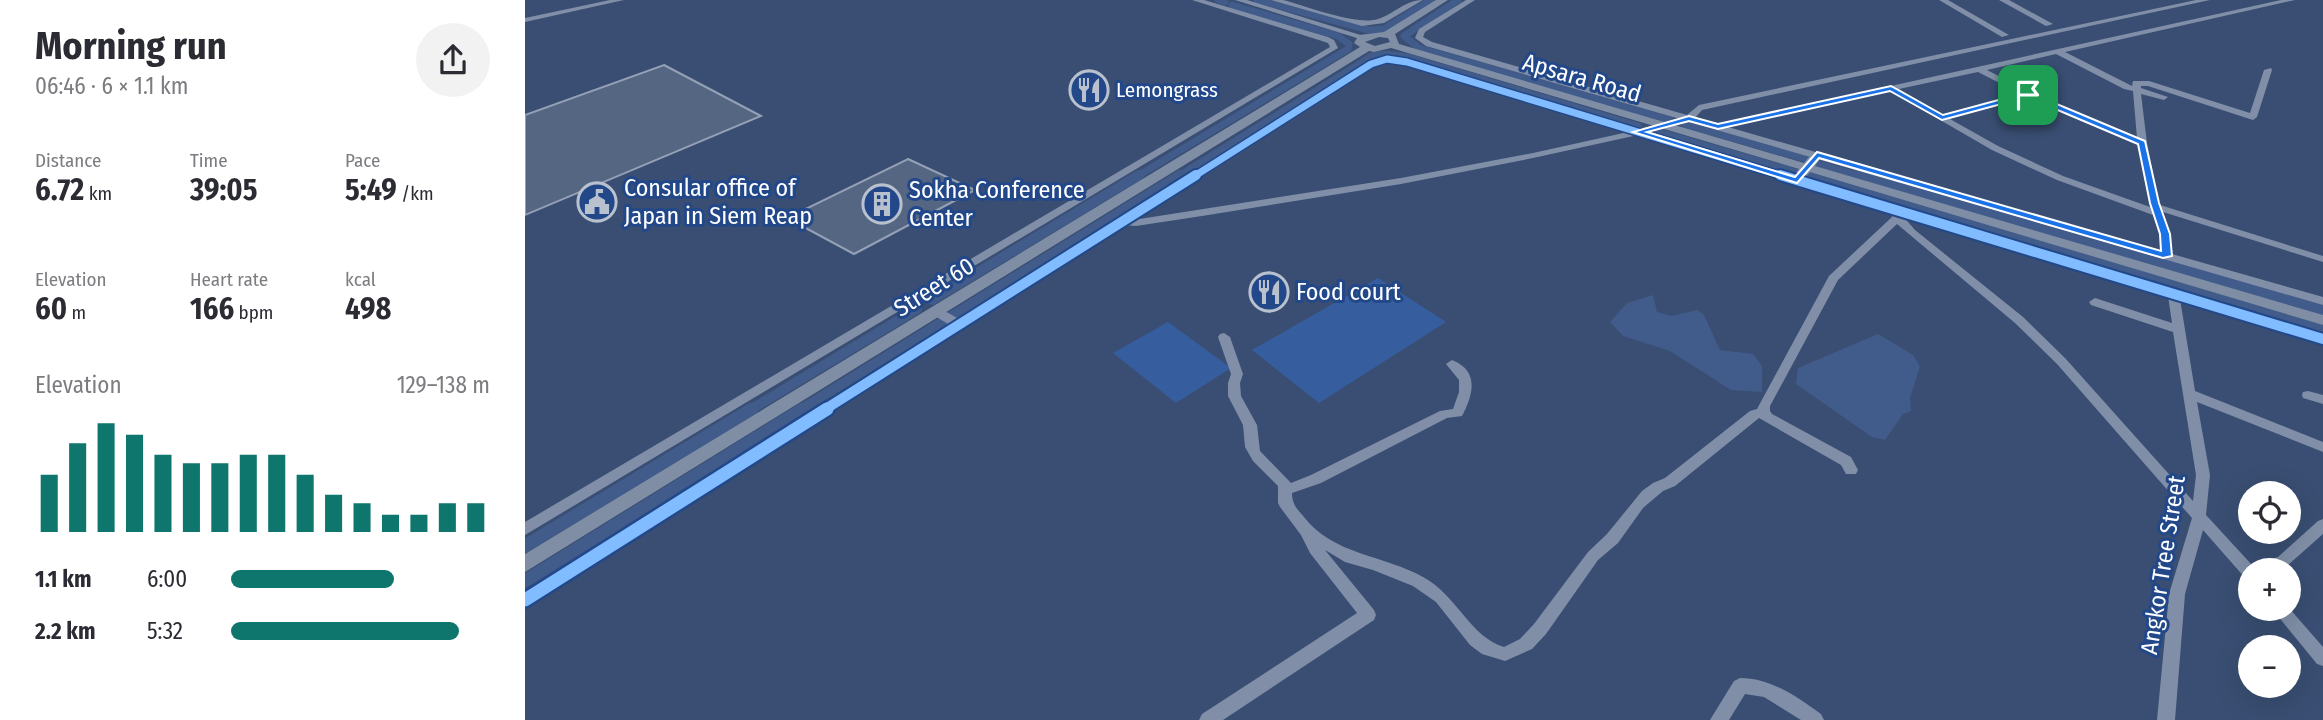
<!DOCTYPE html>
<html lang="en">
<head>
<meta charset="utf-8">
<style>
  :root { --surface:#fff; --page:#f2f2f3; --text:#2b2b33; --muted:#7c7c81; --accent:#0f766e }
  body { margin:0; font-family:"Fira Sans Condensed",sans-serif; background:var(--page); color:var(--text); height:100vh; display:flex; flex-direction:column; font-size:26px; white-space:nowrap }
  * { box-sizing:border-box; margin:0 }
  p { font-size:23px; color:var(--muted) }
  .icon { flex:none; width:38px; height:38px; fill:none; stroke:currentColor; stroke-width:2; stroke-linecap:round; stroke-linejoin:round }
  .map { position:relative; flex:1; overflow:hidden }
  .drawer { display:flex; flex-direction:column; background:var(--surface); width:525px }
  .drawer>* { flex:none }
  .tools { position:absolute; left:1713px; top:481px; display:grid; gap:14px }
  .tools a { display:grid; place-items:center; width:63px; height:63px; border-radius:50%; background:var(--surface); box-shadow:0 7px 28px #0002; font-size:35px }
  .pin { position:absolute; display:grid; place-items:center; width:60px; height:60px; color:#fff; margin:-30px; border-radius:14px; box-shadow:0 4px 10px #0006 }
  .round { display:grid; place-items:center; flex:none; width:74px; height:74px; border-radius:37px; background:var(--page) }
  .headline { display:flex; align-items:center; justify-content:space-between; height:119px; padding:0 35px }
  h1 { font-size:38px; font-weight:700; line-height:52px }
  .stats { display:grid; grid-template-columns:repeat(3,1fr); gap:10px; height:119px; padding:7px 35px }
  .stats div { display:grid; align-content:center }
  .stats b { font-size:30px; font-weight:700 }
  .stats small { font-size:19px; font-weight:400 }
  .stats p { font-size:19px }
  .chart { height:196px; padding:14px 35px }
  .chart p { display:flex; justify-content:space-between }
  .chart svg { width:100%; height:126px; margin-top:7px; stroke:var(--accent); stroke-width:6 }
  ul { padding:0 35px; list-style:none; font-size:23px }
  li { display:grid; grid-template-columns:112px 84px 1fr; align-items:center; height:52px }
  li i { height:18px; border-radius:9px; background:var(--accent) }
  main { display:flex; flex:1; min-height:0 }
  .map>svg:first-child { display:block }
</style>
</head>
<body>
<main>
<section class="drawer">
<div class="headline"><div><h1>Morning run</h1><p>06:46 · 6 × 1.1 km</p></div><a class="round"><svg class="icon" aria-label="share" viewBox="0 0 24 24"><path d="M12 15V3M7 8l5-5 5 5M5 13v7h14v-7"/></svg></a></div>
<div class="stats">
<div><p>Distance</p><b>6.72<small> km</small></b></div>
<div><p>Time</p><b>39:05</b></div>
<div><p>Pace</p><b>5:49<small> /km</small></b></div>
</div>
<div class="stats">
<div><p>Elevation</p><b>60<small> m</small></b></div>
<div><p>Heart rate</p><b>166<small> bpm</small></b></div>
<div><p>kcal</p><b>498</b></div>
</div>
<div class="chart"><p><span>Elevation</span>129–138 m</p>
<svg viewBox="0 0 160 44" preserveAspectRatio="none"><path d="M5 44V24M15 44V13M25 44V6M35 44V10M45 44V17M55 44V20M65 44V20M75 44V17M85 44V17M95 44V24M105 44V31M115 44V34M125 44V38M135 44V38M145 44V34M155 44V34"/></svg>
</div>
<ul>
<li><b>1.1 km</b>6:00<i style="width:63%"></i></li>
<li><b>2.2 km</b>5:32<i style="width:88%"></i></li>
</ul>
</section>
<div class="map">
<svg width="1798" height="720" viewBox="0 0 1798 720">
  <rect width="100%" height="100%" fill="#394e72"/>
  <g fill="#365e9f">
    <path d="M853,278L921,322L794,403L727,350Z"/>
    <path d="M643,322L706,368L651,403L588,353Z"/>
  </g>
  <g fill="#415c8a">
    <path d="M1128,295L1132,312L1147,316L1172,310L1179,315L1195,350L1228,354L1237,366V392L1206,390L1145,351L1098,336L1085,322L1102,303Z"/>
    <path d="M1353,334L1388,355L1395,366L1385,398L1386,411L1378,414L1360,440L1347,437L1271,384L1273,368Z"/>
  </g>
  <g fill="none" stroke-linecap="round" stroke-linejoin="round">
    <g stroke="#415c8a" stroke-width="7">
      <path d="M693,0L700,2"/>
      <path d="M732,0L844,30L859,29L906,0"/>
      <path d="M933,0L879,36L894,48L1145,120"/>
      <path d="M1159,124L1280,159"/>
      <path d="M1131,131L1271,172"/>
      <path d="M1294,164L1338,177"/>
      <path d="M611,177L823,49L824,44L813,36L707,5"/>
      <path d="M652,177L847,56L861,54L883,57L1113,126"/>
    </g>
    <g stroke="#415c8a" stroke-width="10">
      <path d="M1332,175L1798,310"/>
      <path d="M1284,176L1798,330"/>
      <path d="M407,300L614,175"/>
      <path d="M225,410L392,309"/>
      <path d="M275,410L655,175"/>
    </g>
    <g stroke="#415c8a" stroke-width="13">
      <path d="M0,546L227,409"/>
      <path d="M0,581L278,409"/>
    </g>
  </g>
  <g fill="#556682" stroke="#94a0b5" stroke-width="2">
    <path d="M139,65L236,116L0,215V115Z"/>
    <path d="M383,159L450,190L329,254L262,218Z"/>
  </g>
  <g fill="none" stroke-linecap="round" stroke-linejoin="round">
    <g fill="#808fa7" fill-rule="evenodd">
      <path d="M85,0H99L0,22V18Z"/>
      <path d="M667,0H679L803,37L809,40L813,48L0,535V522L805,47L803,43L797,41Z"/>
      <path d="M710,0H722L842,37L835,39Z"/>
      <path d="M746,0H758C781,6 832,26 853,19C869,14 880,0 898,0L859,23L837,26Z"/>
      <path d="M941,0H950L900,32L898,37L907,42L1162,115L1174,105L1671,0H1685L1177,110L1170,118L1193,124L1756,0H1770L1540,52L1605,85L1607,86L1608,81H1624L1725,113L1739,70L1746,68L1747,70L1732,117L1728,120L1623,86H1616V88L1643,97L1639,100L1616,94L1622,143L1634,203L1635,205L1798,256V262L1638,212L1645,234L1647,254L1798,297V305L1164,122L1124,132L1798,335V343L1655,299L1670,391L1798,442V452L1672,402L1685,475L1681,515L1727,565L1753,557L1793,521L1798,519V534L1763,565L1748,570H1726V581L1721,579L1678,530L1660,594L1650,720H1632L1644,594L1667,518L1532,364L1490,323L1372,224L1313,280L1245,406V411L1247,414L1326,457L1333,470L1331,474H1321L1316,465L1234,418L1150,486L1138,491L1118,508L1093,543L1073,560L1021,634L1007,649L980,661L957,654L945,645L911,602L888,586L848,570L820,562L800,550L849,610L851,615L849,620L698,720H674L677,714L832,613L785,553L776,535L755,507L753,503V486L728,461L720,447L718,425L703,396V383L706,374L693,337L695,334L699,333L705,337L718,374L715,383L716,396L732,425L735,451L766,483L786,475L915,411L928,409L934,392V380L921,364L927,360C955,371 948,395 937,416L922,418L796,483L767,493C767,504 772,509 779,517C808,555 859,555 898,577C932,595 945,637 979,647L995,639L1009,624L1063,552L1082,534L1117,491L1128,483L1140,478L1225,411L1232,409L1304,276L1367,217L1366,212L1113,135L1008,158L876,184L677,216L611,226L599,225L0,607V592L425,325L408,315L406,312L408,309H416L434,319L843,62L862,57L882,60L1114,129L1155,119L901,46L890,38L894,29ZM1531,54L1599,89L1608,91L1612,138L1512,96L1462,70ZM862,61L881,64L1103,132L1008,153L876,178L608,220L849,66ZM1453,72L1496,94L1419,115L1374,89ZM1365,91L1467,150L1532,180L1628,215L1635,234L1636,251L1203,127ZM1502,98L1613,145L1625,207L1538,176L1473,146L1425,119ZM1377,215L1643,296L1647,323L1570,298L1564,302L1566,305L1648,332L1671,475L1668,501L1540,358L1498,317L1390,230Z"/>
      <path d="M1414,0H1423L1484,35L1477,37Z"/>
      <path d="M1474,0H1484L1528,24L1521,26Z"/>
      <path d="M1783,391L1798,395V404L1778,398L1777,395L1778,392Z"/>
      <path d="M1764,608L1798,647V666L1792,664L1747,609Z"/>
      <path d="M1215,678C1246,678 1272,697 1296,714L1299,720H1276L1239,697L1220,694L1204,720H1185L1209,681Z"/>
    </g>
    <path fill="#7f8ea5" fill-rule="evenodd" d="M911,0H923L870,34L874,44L1279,163L1288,152H1296L1298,155L1290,166L1798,315V325L1285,172L1276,183H1268L1266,180L1274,169L866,48L849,52L844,51L0,572V554L835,47L829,43L834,35L859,32ZM854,37L863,38L865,42L850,46L840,42Z"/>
    <g stroke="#224889" stroke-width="10">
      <path id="cycleway-far2" d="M668,177L846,64L862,59L882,62L1261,177"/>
    </g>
    <g stroke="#224889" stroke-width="14">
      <g id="cycleway-far1">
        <path d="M1255,175L1798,339"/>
        <path d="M299,410L671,175"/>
      </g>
    </g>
    <g stroke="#224889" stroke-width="18">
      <path id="cycleway" d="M0,600L302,409"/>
    </g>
    <use href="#cycleway-far2" stroke="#80bcff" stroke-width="7"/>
    <use href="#cycleway-far1" stroke="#80bcff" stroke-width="10"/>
    <use href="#cycleway" stroke="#80bcff" stroke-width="13"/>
  </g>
  <path fill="#1a73e8" stroke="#fff" stroke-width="2" fill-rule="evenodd" d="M1366,86L1418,115L1503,92L1620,141L1634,203L1645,234L1647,256L1638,258L1294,158L1272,183L1108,132L1164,116L1193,124ZM1365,91L1417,120L1502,97L1613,144L1625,203L1635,234L1636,251L1292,152L1270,177L1122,132L1164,121L1193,129Z"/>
  <defs>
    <g id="restaurant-ring" transform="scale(2.0125)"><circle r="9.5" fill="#224889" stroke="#bac1ce" stroke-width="1.5"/><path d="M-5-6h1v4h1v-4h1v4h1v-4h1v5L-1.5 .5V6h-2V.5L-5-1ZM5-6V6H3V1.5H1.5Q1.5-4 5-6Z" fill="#bac1ce"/></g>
    <g id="civic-ring" transform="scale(2.0125)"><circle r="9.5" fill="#224889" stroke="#bac1ce" stroke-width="1.5"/><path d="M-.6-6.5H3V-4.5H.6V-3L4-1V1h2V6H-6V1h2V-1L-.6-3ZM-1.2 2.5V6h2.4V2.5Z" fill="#bac1ce"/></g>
    <g id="building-ring" transform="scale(2.0125)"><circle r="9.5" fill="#224889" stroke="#bac1ce" stroke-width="1.5"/><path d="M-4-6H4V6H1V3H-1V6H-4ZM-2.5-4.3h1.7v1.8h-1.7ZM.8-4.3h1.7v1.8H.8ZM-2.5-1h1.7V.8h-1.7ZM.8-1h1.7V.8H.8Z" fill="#bac1ce"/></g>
  </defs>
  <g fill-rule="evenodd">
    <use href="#restaurant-ring" x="564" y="90"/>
    <use href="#civic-ring" x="72" y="202"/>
    <use href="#building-ring" x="357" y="204"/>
    <use href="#restaurant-ring" x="744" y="292"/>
  </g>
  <g text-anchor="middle" stroke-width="6" stroke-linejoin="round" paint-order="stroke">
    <g font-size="21" fill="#fff" stroke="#224889" text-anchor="start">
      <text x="591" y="97">Lemongrass</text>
    </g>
    <g font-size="24" fill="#fff" stroke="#224889">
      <text transform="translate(1057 78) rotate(16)" y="8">Apsara Road</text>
      <text transform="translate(409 287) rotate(-32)" y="8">Street 60</text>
      <text transform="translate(1638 565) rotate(-81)" y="8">Angkor Tree Street</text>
    </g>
    <g font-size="24" fill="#fff" stroke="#224889" text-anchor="start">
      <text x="99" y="196">Consular office of<tspan x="99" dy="28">Japan in Siem Reap</tspan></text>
      <text x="384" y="198">Sokha Conference<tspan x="384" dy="28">Center</tspan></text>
      <text x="771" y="300">Food court</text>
    </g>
  </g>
</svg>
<div class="tools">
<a><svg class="icon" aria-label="locate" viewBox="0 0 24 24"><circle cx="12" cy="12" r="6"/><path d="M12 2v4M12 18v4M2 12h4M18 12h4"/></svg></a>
<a>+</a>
<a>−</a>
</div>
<div class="pin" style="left:1503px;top:95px;background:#1e9e55"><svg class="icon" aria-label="arrive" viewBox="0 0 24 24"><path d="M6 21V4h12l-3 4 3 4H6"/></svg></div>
</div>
</main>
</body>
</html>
